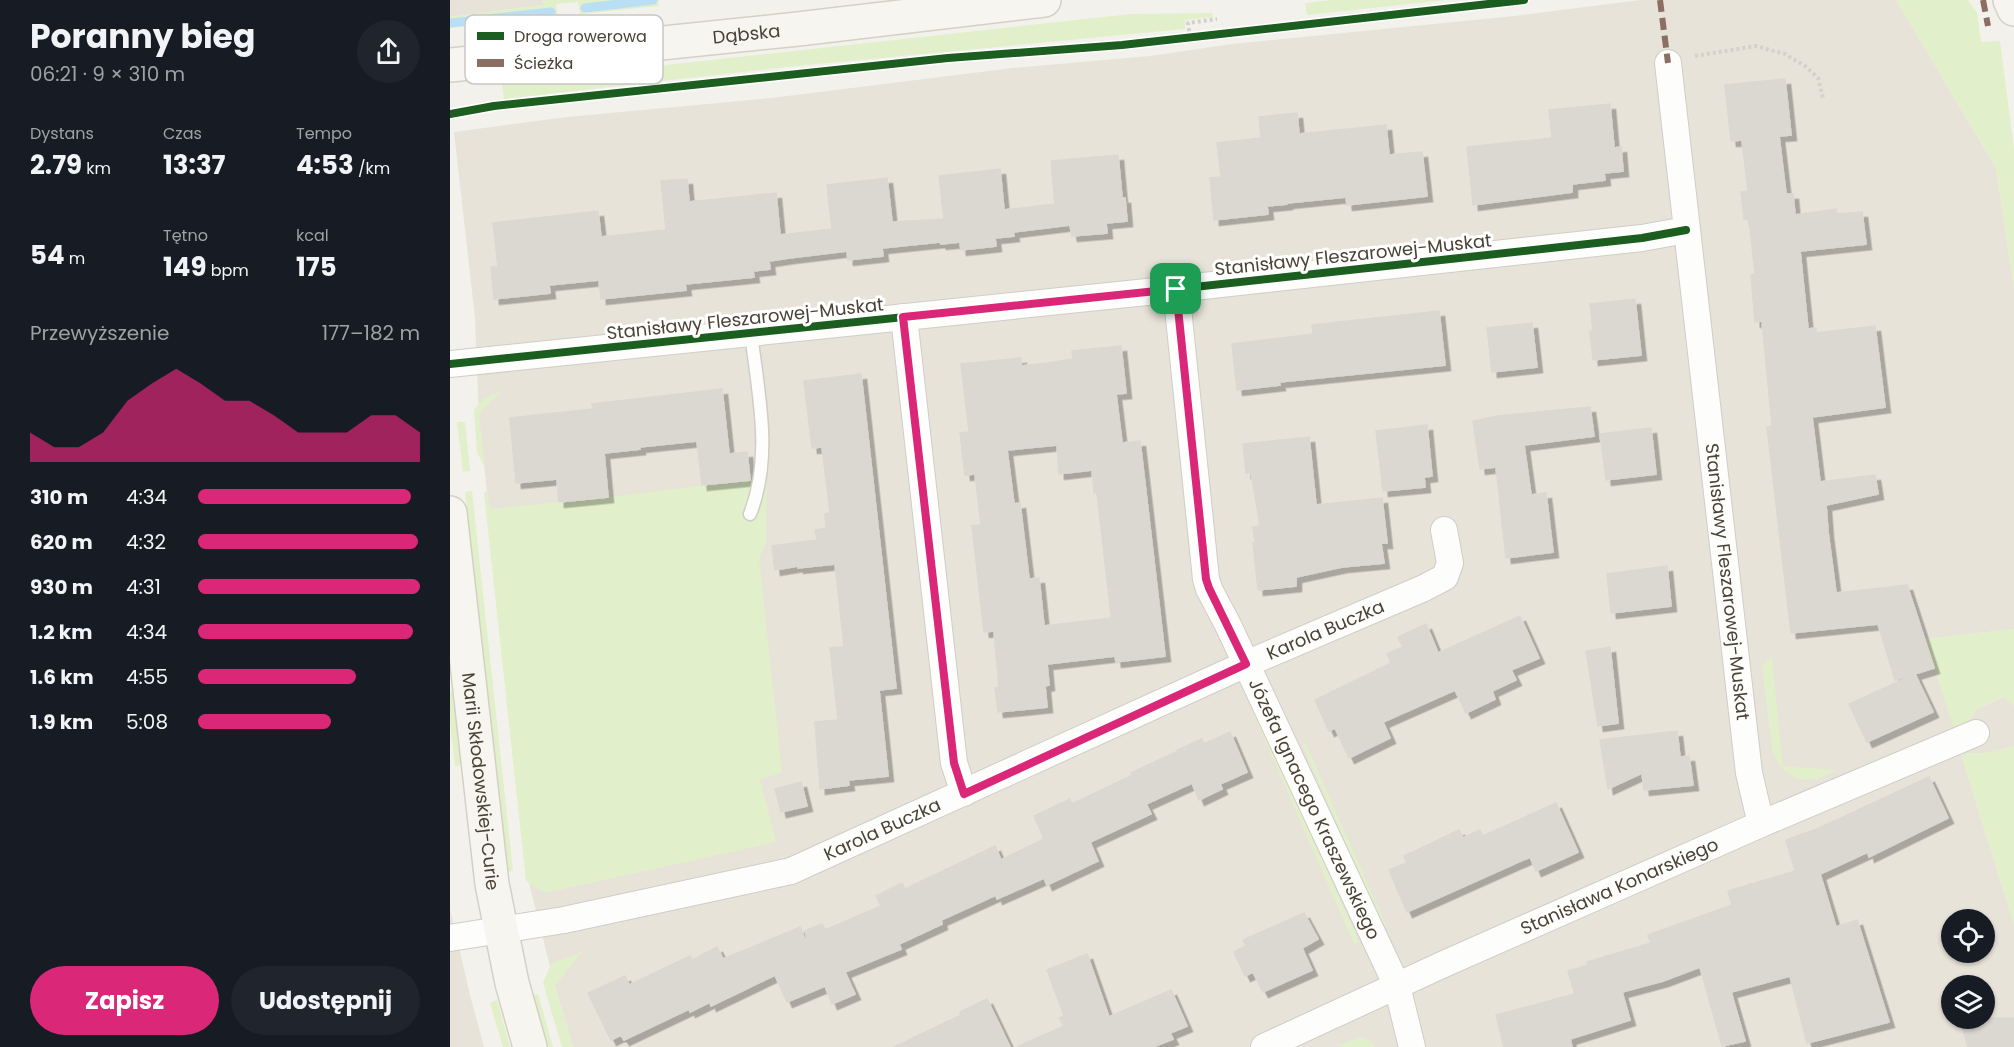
<!DOCTYPE html>
<html lang="pl">
<head>
<meta charset="utf-8">
<style>
  :root { --surface:#171b24; --page:#20242c; --text:#f1f3f6; --muted:#9ea1a6; --accent:#db2777 }
  body { margin:0; font-family:Poppins,sans-serif; background:var(--page); color:var(--text); height:100vh; display:flex; flex-direction:column; font-size:22px; white-space:nowrap }
  * { box-sizing:border-box; margin:0 }
  p { font-size:20px; color:var(--muted) }
  .icon { flex:none; width:33px; height:33px; fill:none; stroke:currentColor; stroke-width:2; stroke-linecap:round; stroke-linejoin:round }
  .map { position:relative; flex:1; overflow:hidden }
  .sheet { display:flex; flex-direction:column; background:var(--surface); width:450px }
  .sheet>* { flex:none }
  .tools { position:absolute; left:1491px; top:909px; display:grid; gap:12px }
  .tools a { display:grid; place-items:center; width:54px; height:54px; border-radius:50%; background:var(--surface); box-shadow:0 2px 4px #0004; font-size:30px }
  .pin { position:absolute; display:grid; place-items:center; width:51px; height:51px; color:#fff; margin:-26px; border-radius:12px; box-shadow:0 3px 9px #0006 }
  .round { display:grid; place-items:center; flex:none; width:63px; height:63px; border-radius:32px; background:var(--page) }
  .overview { display:flex; align-items:center; justify-content:space-between; height:102px; padding:0 30px }
  h1 { font-size:33px; font-weight:700; line-height:45px }
  .figures { display:grid; grid-template-columns:repeat(3,1fr); gap:9px; height:102px; padding:6px 30px }
  .figures div { display:grid; align-content:center }
  .figures b { font-size:26px; font-weight:700 }
  .figures small { font-size:16px; font-weight:400 }
  .figures p { font-size:16px }
  .chart { height:168px; padding:12px 30px }
  .chart p { display:flex; justify-content:space-between }
  .chart svg { width:100%; height:108px; margin-top:6px; fill:var(--accent); opacity:.7 }
  .action { display:flex; gap:12px; margin-top:auto; padding:12px 30px }
  .action a { flex:1; height:69px; border-radius:36px; background:var(--accent); color:#fff; font-size:24px; font-weight:700; line-height:69px; text-align:center }
  .action a+a { background:var(--page); color:var(--text) }
  ul { padding:0 30px; list-style:none; font-size:20px }
  li { display:grid; grid-template-columns:96px 72px 1fr; align-items:center; height:45px }
  li i { height:15px; border-radius:8px; background:var(--accent) }
  main { display:flex; flex:1; min-height:0 }
  .map>svg:first-child { display:block }
</style>
</head>
<body>
<main>
<section class="sheet">
<div class="overview"><div><h1>Poranny bieg</h1><p>06:21 · 9 × 310 m</p></div><a class="round"><svg class="icon" aria-label="share" viewBox="0 0 24 24"><path d="M12 15V3M7 8l5-5 5 5M5 13v7h14v-7"/></svg></a></div>
<div class="figures">
<div><p>Dystans</p><b>2.79<small> km</small></b></div>
<div><p>Czas</p><b>13:37</b></div>
<div><p>Tempo</p><b>4:53<small> /km</small></b></div>
</div>
<div class="figures">
<div><b>54<small> m</small></b></div>
<div><p>Tętno</p><b>149<small> bpm</small></b></div>
<div><p>kcal</p><b>175</b></div>
</div>
<div class="chart"><p><span>Przewyższenie</span>177–182 m</p>
<svg viewBox="0 0 160 44" preserveAspectRatio="none"><path d="M0 44V32L10 38L20 38L30 32L40 19L50 12L60 6L70 12L80 19L90 19L100 25L110 32L120 32L130 32L140 25L150 25L160 32V44z"/></svg>
</div>
<ul>
<li><b>310 m</b>4:34<i style="width:96%"></i></li>
<li><b>620 m</b>4:32<i style="width:99%"></i></li>
<li><b>930 m</b>4:31<i style="width:100%"></i></li>
<li><b>1.2 km</b>4:34<i style="width:97%"></i></li>
<li><b>1.6 km</b>4:55<i style="width:71%"></i></li>
<li><b>1.9 km</b>5:08<i style="width:60%"></i></li>
</ul>
<div class="action"><a>Zapisz</a><a>Udostępnij</a></div>
</section>
<div class="map">
<svg width="1564" height="1047" viewBox="0 0 1564 1047">
  <defs>
    <filter id="shadow"><feDropShadow dx="5.5" dy="5.5" stdDeviation="0" flood-color="#0004"/></filter>
  </defs>
  <rect width="100%" height="100%" fill="#f3f1ec"/>
  <g fill="#e7e3d9" fill-rule="evenodd">
    <path d="M0,0H93L94,5L0,17Z"/>
    <path d="M1190,0H1446L1546,168L1564,289V629L1476,639L1519,721L1527,709L1553,697L1564,705V746L1535,753L1511,754L1564,925V1047H123L105,986L79,883L29,417L25,318L4,132L117,117L321,98L563,68L700,56L782,44L1064,16ZM1502,920H1534V952H1502ZM1502,986H1534V1018H1502Z"/>
    <path d="M0,909L20,995L34,1047H0Z"/>
  </g>
  <g fill="#e1efca">
    <path d="M93,0H208L209,6L130,14L128,2L106,4L108,17L0,28V17L94,5Z"/>
    <path d="M882,0H996L857,15L855,3Z"/>
    <path d="M1446,0H1518L1527,13L1531,42L1550,41L1564,149V289L1546,168Z"/>
    <path d="M762,13L763,17L735,20V29L346,66L54,99L52,83L681,14Z"/>
    <path d="M52,391L29,413L35,468L27,452L24,410L34,398Z"/>
    <path d="M7,422H15L20,471L13,472Z"/>
    <path d="M317,478L316,544L309,558L332,773L310,779L326,842L95,893L76,881L34,493L37,491L40,509L158,497Z"/>
    <path d="M22,491L63,871L55,872L15,492Z"/>
    <path d="M1564,629V705L1552,697L1527,709L1519,721L1504,730L1475,639Z"/>
    <path d="M1322,657L1333,766L1387,770C1380,773 1372,778 1364,779C1342,783 1327,768 1322,748L1312,666Z"/>
    <path d="M0,691H2L5,699L12,761L8,766H5L0,722Z"/>
    <path d="M806,711L909,942L904,944L803,713Z"/>
    <path d="M855,742L936,925L933,927L852,744Z"/>
    <path d="M1564,746V925L1511,754L1535,753Z"/>
    <path d="M133,951L105,986L123,1047H112L93,983L101,964Z"/>
    <path d="M88,994L103,1047H96L81,996Z"/>
    <path d="M47,1000L60,1047H53L40,1003Z"/>
    <path d="M911,1037L921,1041L925,1047H893L888,1045Z"/>
  </g>
  <g fill="none" stroke-linecap="round" stroke-linejoin="round">
    <g stroke="#badff4" stroke-width="9">
      <path d="M135,8L203,0"/>
      <path d="M0,23L101,12"/>
    </g>
  </g>
  <g fill="#dbd8d2" stroke="#dbd8d2" stroke-width="1.5" fill-rule="evenodd" filter="url(#shadow)">
    <path d="M1335,79L1341,135L1329,136L1336,194H1343L1345,215L1386,209L1387,214L1412,212L1416,244L1350,251L1358,329L1366,328V333L1425,326L1435,407L1362,417L1370,482L1425,475L1428,494L1376,505L1378,532L1386,593L1457,585L1484,668L1445,680L1428,624L1341,633L1317,427L1322,426L1312,321L1305,322L1301,275L1305,274L1299,219H1294L1291,192L1298,191L1292,140L1281,141L1275,85Z"/>
    <path d="M1160,104L1164,148L1171,147L1173,171L1154,173L1155,180L1122,184V192L1023,205L1017,147L1102,138L1099,110Z"/>
    <path d="M847,113L849,134L936,125L939,155L972,152L977,196L897,205L896,197L837,203V204L817,206L818,214L764,220L760,178L771,177L767,143L811,138L809,117Z"/>
    <path d="M668,155L672,198H675L677,221L656,223L657,233L622,236L620,225L563,232L564,236L545,238L546,246L511,250L510,242L491,244L490,242L432,248L433,256L415,258L398,260L397,251L339,258L319,261L320,269L303,271L304,277L235,284L236,290L151,299L149,280L99,285L100,293L44,299L41,267H48L43,223L148,211L151,237L216,230L211,181L237,179L239,202L326,193L330,235L382,229L377,185L437,178L442,222L494,219L489,176L550,169L554,210L605,204L601,161Z"/>
    <path d="M1185,299L1191,355L1143,360L1140,331H1143L1140,304Z"/>
    <path d="M989,311L995,365L829,382L830,385L787,390L782,344L863,334L862,325Z"/>
    <path d="M1082,323L1087,367L1042,372L1037,328Z"/>
    <path d="M671,346L676,393L666,394L672,443L690,441L715,656L666,662L665,656L597,664L599,685L595,686L597,707L548,712L545,688H549L544,631L534,632L522,526L531,525L525,474L515,475L510,433L519,432L511,364L571,358V366L598,363L623,359L622,351ZM607,445L609,474L642,470L644,493H647L661,615V618L594,626L589,578L579,579L570,503L564,504L557,450Z"/>
    <path d="M411,374L446,688L429,690L438,776L398,780L399,785L370,789L365,722L388,720L380,648L394,647L385,564L348,568V566L325,570L322,546L367,540L365,530L376,528L375,514L380,513L372,447L362,448L354,381Z"/>
    <path d="M272,389L279,454L297,452L300,480L252,485L247,441L189,447L190,449L154,453L158,497L109,502L107,479L66,483L60,418L143,409L142,404Z"/>
    <path d="M1140,407L1144,436L1074,445L1081,495L1096,493L1103,552L1056,558L1046,467L1030,469L1023,421L1047,416Z"/>
    <path d="M977,425L982,476L974,477L975,487L933,491L926,431Z"/>
    <path d="M1201,428L1206,474L1156,480L1150,434Z"/>
    <path d="M859,437L866,505L932,498L937,543H931L934,563L892,567L846,577V586L808,590L803,543H805L803,527L810,526L801,472L796,473L793,444Z"/>
    <path d="M1217,566L1221,606L1161,613L1157,574Z"/>
    <path d="M1070,616L1089,658L1061,670L1066,680L1042,691L1045,699L1016,713L1005,690L933,722L940,738L899,758L885,728L879,731L865,700L941,663L937,654L953,647L948,637L976,624L988,653Z"/>
    <path d="M1160,647L1168,723L1148,726L1136,651Z"/>
    <path d="M1465,674L1483,712L1417,742L1399,704Z"/>
    <path d="M1227,731L1230,757L1239,756L1243,785L1194,790L1192,773L1158,789L1150,740Z"/>
    <path d="M780,732L797,772L770,784L772,789L749,800L742,783L696,804L701,814L640,842L648,861L597,885L594,878L547,899L546,895L491,920L492,924L449,944L451,949L395,972L405,994L382,1004L375,986L337,1002L325,975L261,1006L260,1002L240,1012L239,1009L174,1040L171,1035L161,1040L138,993L175,976L179,985L240,956L242,960L267,947L273,959L350,927L355,939L357,938L355,931L372,924L375,930L431,906L426,896L452,883L455,889L545,846L551,860L594,839L584,816L620,799L622,804L683,775L681,773L728,751L727,750L752,739L754,744Z"/>
    <path d="M1479,777L1498,818L1419,857L1418,852L1370,874L1386,927L1407,920L1439,1022L1357,1043L1340,976L1281,992L1295,1041L1272,1046L1250,967L1213,981L1172,992L1180,1020L1120,1039L1122,1047H1054L1046,1015L1125,994L1118,971L1138,965L1137,962L1201,943L1198,935L1282,905L1278,891L1345,871L1336,840L1369,828Z"/>
    <path d="M351,782L357,806L331,812L325,789Z"/>
    <path d="M1106,803L1128,852L1086,871L1080,857L957,912L939,870L957,863L954,856L1009,830L1013,838L1030,830L1033,836Z"/>
    <path d="M854,913L868,939L852,948L862,970L813,992L803,972L795,976L784,952L796,946L793,940Z"/>
    <path d="M637,954L659,1017L721,990L737,1026L720,1033L723,1039L703,1047H567L614,1026L609,1018L614,1016L597,970Z"/>
    <path d="M537,999L560,1047H444L511,1015L510,1012Z"/>
    <path d="M1510,1018H1564V1047H1518Z"/>
  </g>
  <g fill="none" stroke-linecap="round" stroke-linejoin="round">
    <g stroke="#d0cdc8" stroke-width="15">
      <path id="lane" d="M300,514C323,456 308,393 301,333"/>
    </g>
    <g stroke="#d0cdc8" stroke-width="28">
      <g id="street">
        <path id="s1" d="M1218,63L1299,773L1311,824"/>
        <path id="s2" d="M726,289L756,579L759,589L778,625L947,986L962,1047"/>
        <path d="M454,317L504,763L514,793"/>
        <path d="M0,364L726,289L1192,238L1236,230"/>
        <path id="s3" d="M0,938L114,920L341,871L796,664L974,588L995,577L1000,563L994,530"/>
        <path id="s4" d="M814,1047L994,964L1311,824L1526,733"/>
      </g>
    </g>
    <g stroke="#d4d0c4" stroke-width="36">
      <g id="secondary">
        <path d="M1560,0L1564,9"/>
        <path id="s5" d="M0,65L348,29L594,0"/>
        <path id="s6" d="M0,513L42,884L62,983L80,1047"/>
      </g>
    </g>
    <g stroke="#d3d1cb" stroke-width="4" stroke-dasharray="3 3" stroke-linecap="butt">
      <path d="M740,37L738,23L767,19"/>
      <path d="M1245,56L1306,46L1335,54L1355,66L1368,78L1373,98"/>
    </g>
    <use href="#lane" stroke="#fdfdfc" stroke-width="12"/>
    <use href="#street" stroke="#fdfdfc" stroke-width="26"/>
    <use href="#secondary" stroke="#f7f5f0" stroke-width="33"/>
    <g stroke="#8d6e63" stroke-width="6" stroke-dasharray="12 6" stroke-linecap="butt">
      <path d="M1210,0L1218,63"/>
      <path d="M1533,0L1538,26"/>
    </g>
    <g stroke="#fff" stroke-width="11">
      <g id="cycleway">
        <path d="M0,114L44,106L498,58L672,45L1074,0"/>
        <path d="M0,364L726,289L1192,238L1236,230"/>
      </g>
    </g>
    <use href="#cycleway" stroke="#1b5e20" stroke-width="8"/>
  </g>
  <g fill="none" stroke-linecap="round" stroke-linejoin="round">
    <g stroke="#fff" stroke-width="12">
      <path id="route" d="M726,289L756,579L759,588L796,664L514,794L504,763L453,317Z"/>
    </g>
    <use href="#route" stroke="#db2777" stroke-width="8"/>
  </g>
  <g text-anchor="middle" stroke-width="6" stroke-linejoin="round" paint-order="stroke">
    <g font-size="18" fill="#4b4236" stroke="#fff">
      <text dy="6" stroke="none"><textPath href="#s5" startOffset="298">Dąbska</textPath></text>
      <text transform="translate(903 255) rotate(-6)" y="6">Stanisławy Fleszarowej-Muskat</text>
      <text transform="translate(295 319) rotate(-6)" y="6">Stanisławy Fleszarowej-Muskat</text>
      <text dy="6" stroke="none"><textPath href="#s1" startOffset="522">Stanisławy Fleszarowej-Muskat</textPath></text>
      <text dy="6" stroke="none"><textPath href="#s3" startOffset="934">Karola Buczka</textPath></text>
      <text dy="6" stroke="none"><textPath href="#s6" startOffset="270">Marii Skłodowskiej-Curie</textPath></text>
      <text dy="6" stroke="none"><textPath href="#s2" startOffset="546">Józefa Ignacego Kraszewskiego</textPath></text>
      <text dy="6" stroke="none"><textPath href="#s3" startOffset="448">Karola Buczka</textPath></text>
      <text dy="6" stroke="none"><textPath href="#s4" startOffset="390">Stanisława Konarskiego</textPath></text>
    </g>
  </g>
  <rect x="15" y="15" width="198" height="69" rx="9" fill="#fff" stroke="#c9c6c3" stroke-width="1.5"/>
  <rect x="27" y="32" width="27" height="8" fill="#1b5e20"/>
  <rect x="27" y="59" width="27" height="8" fill="#8d6e63"/>
  <g font-size="16" fill="#4b4236">
    <text x="64" y="42">Droga rowerowa</text>
    <text x="64" y="69">Ścieżka</text>
  </g>
</svg>
<div class="tools">
<a><svg class="icon" aria-label="locate" viewBox="0 0 24 24"><circle cx="12" cy="12" r="6"/><path d="M12 2v4M12 18v4M2 12h4M18 12h4"/></svg></a>
<a><svg class="icon" aria-label="layers" viewBox="0 0 24 24"><path d="M12 4l9 5-9 5-9-5zM3 14l9 5 9-5"/></svg></a>
</div>
<div class="pin" style="left:726px;top:289px;background:#1e9e55"><svg class="icon" aria-label="arrive" viewBox="0 0 24 24"><path d="M6 21V4h12l-3 4 3 4H6"/></svg></div>
</div>
</main>
</body>
</html>
